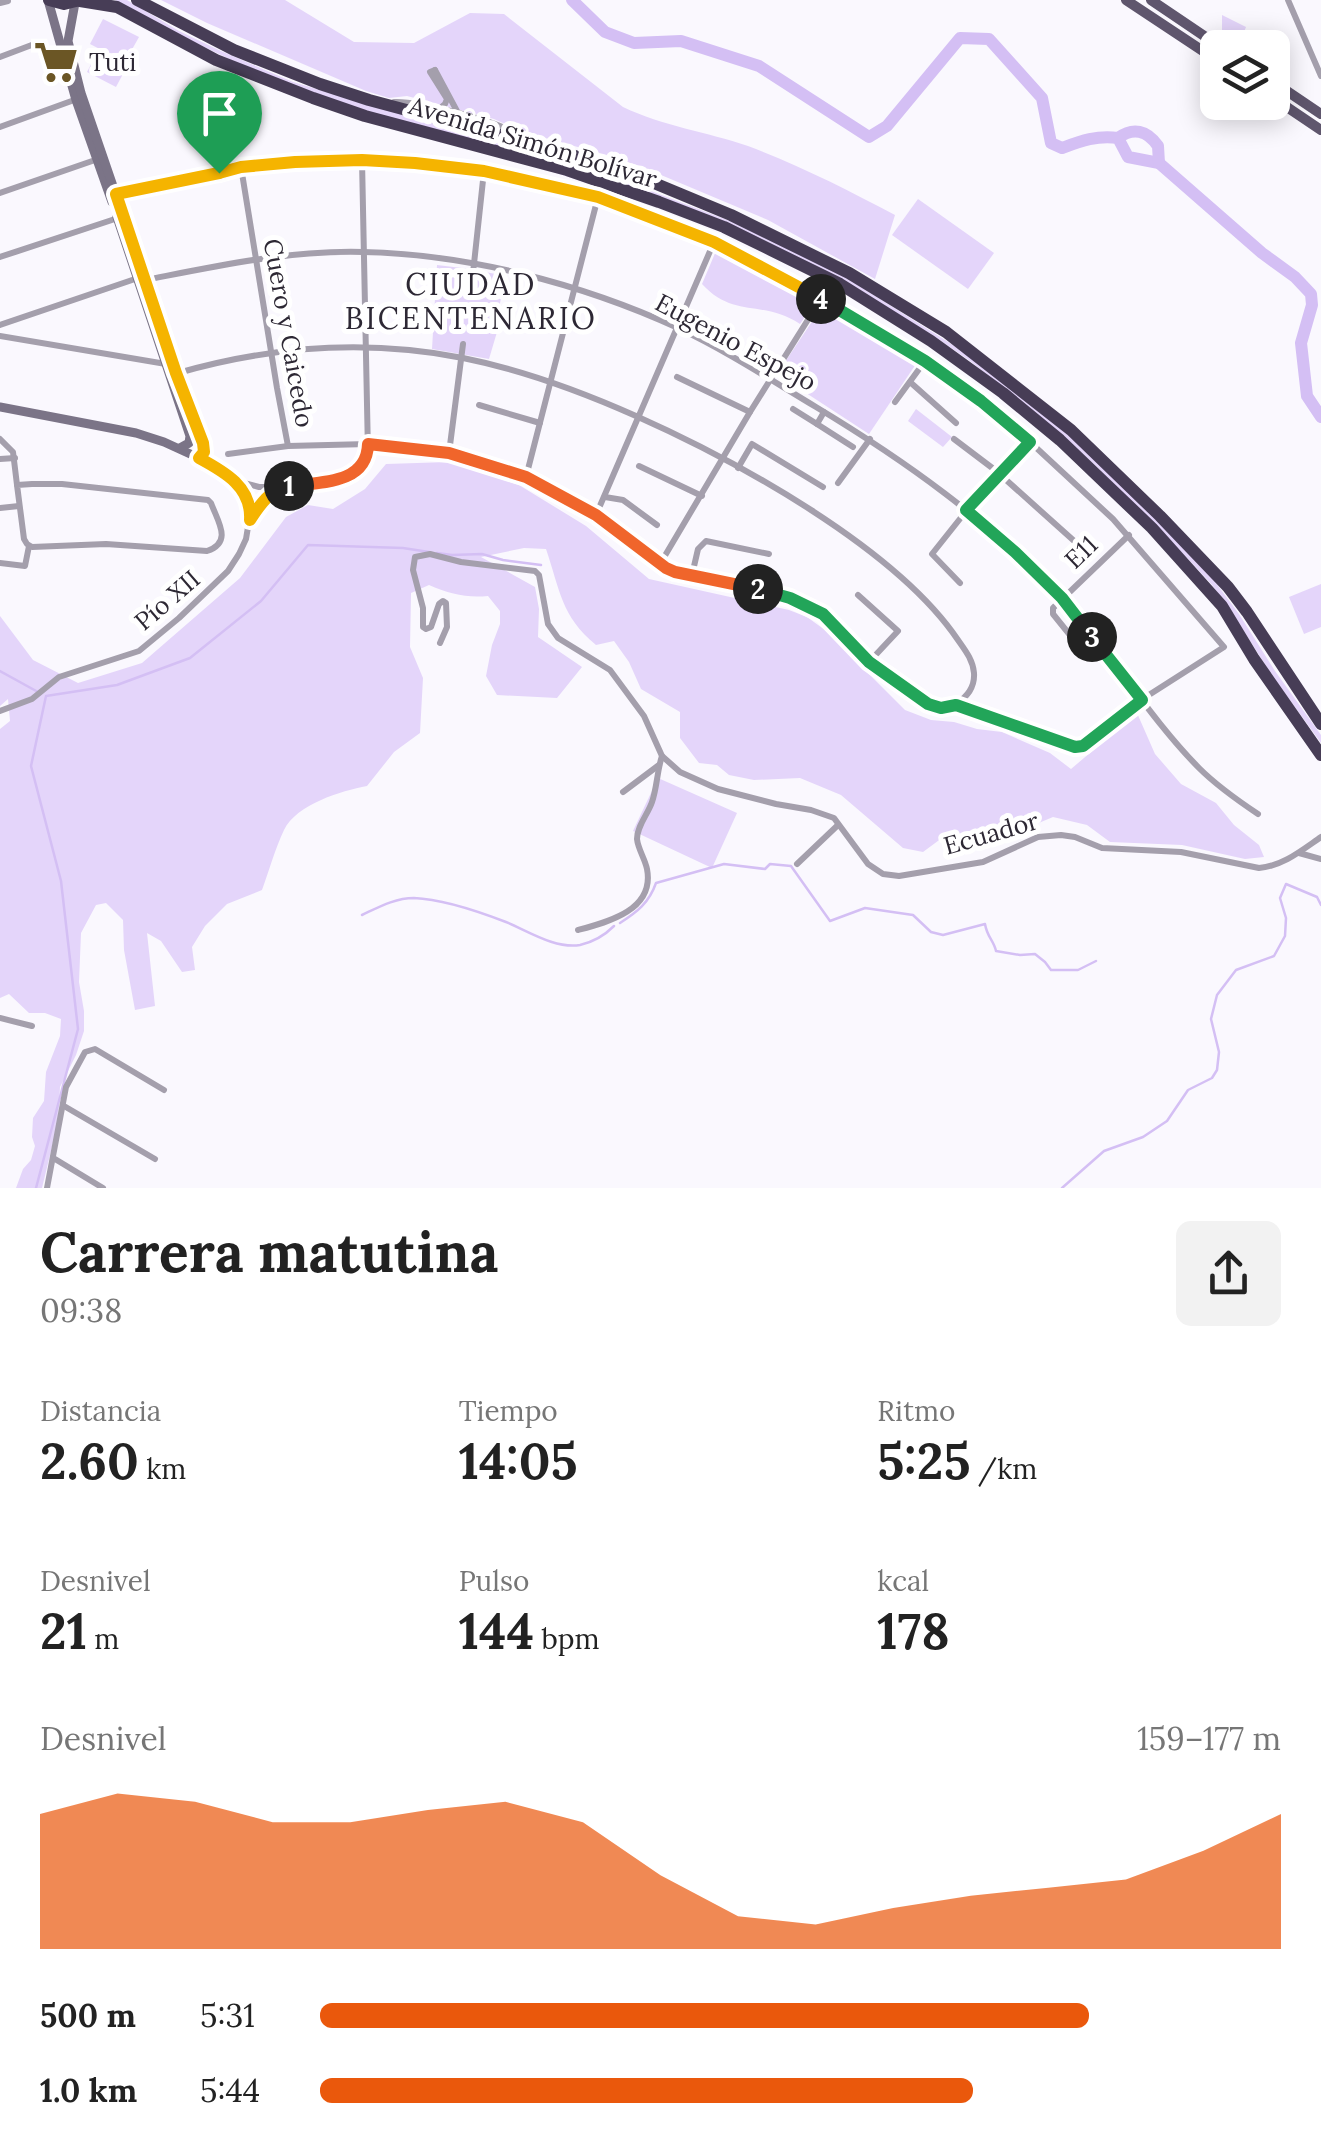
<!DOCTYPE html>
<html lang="es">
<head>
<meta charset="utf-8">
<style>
  :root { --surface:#fff; --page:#f2f2f2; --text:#222; --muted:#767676; --accent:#ea580c }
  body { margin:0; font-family:Lora,serif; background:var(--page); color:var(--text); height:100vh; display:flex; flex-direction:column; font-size:38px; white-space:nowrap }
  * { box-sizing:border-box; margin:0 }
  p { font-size:32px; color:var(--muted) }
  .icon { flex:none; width:55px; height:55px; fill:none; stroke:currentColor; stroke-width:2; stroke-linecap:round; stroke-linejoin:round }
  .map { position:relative; height:1188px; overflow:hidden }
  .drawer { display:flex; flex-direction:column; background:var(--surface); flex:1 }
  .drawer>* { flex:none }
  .fabs { position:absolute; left:1200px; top:30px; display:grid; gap:20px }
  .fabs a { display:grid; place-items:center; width:90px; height:90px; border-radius:15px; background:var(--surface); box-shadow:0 5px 25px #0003; font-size:50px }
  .pin { position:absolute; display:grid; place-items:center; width:85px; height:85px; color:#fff; margin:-102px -42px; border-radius:50% 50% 50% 0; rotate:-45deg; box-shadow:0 0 10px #0007 }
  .pin .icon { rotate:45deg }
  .km { position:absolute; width:50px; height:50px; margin:-25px; border-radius:50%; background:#222; color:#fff; font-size:28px; line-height:50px; text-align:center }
  .round { display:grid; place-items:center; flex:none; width:105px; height:105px; border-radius:15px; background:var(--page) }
  .head { display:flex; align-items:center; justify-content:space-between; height:170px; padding:0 40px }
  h1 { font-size:55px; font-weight:800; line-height:75px }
  .metrics { display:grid; grid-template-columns:repeat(3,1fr); gap:15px; height:170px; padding:10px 40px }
  .metrics div { display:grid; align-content:center }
  .metrics b { font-size:50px; font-weight:800 }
  .metrics small { font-size:28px; font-weight:400 }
  .metrics p { font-size:28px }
  .chart { height:280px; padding:20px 40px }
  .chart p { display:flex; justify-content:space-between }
  .chart svg { width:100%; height:180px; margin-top:10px; fill:var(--accent); opacity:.7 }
  ul { padding:0 40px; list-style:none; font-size:32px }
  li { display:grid; grid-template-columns:160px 120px 1fr; align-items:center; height:75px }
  li i { height:25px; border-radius:12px; background:var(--accent) }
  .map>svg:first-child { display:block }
</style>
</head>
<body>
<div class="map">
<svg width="1321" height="1188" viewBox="0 0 1321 1188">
  <rect width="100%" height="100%" fill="#faf8fe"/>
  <g fill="#e4d5fa">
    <path d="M115,0H127L179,31L221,51L293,82L614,177L730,221L842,275L972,357L1065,432L1129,491L1216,583L1239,614L1275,671L1321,735V743L1271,674L1235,617L1212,585L1190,561L1096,466L1062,435L970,361L931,334L768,242L311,93L246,67L177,34Z"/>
    <path d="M161,0H285L354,42L414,43L470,13L504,14L623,107C663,126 707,132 748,146C799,165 848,190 895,215L875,279L768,220L642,167L607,155L523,132L494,119L407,96L389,98L366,91L207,23Z"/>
    <path d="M1222,15L1246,27L1244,32L1232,41L1222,34Z"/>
    <path d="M103,19L139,37L125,62L90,44Z"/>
    <path d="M96,55L125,70L116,87L87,72Z"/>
    <path d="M918,199L994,253L968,289L892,235Z"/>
    <path d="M716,251L816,301L800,324C762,299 734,319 702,284Z"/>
    <path d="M437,265L470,269L469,275L479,276L480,271L506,276L494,330L497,332L489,359L432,349Z"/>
    <path d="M823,305L918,361L869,434L777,374Z"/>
    <path d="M916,409L952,437L943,447L908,421Z"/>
    <path d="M448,462L519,485L586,526L649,579L789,610L807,617L825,630L905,710L931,720L954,722L977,729L1002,732L1050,753L1071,769L1137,713L1155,754L1181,784L1216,803L1234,825L1259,845L1264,857L1245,859L1182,845L1110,842L1087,825L1053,817L1022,830L946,835L923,852L903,848L841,795L800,778L754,780L729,775L717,765L699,763L680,738V712L641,689L629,662L614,641L596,645C561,616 560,590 546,549L524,548L481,557L535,587L539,609L538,637L582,667L557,698L497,695L486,676L492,645L500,624V611L488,596C466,598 450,594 429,585L411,593L410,647L423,678L420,733L394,752L367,786C341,791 297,804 284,830C275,849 269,871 262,890L227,904L205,926L192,947L195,970L182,972L161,941L147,933L155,1006L135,1010L124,950L123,920L106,903L96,905L81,933L79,982L84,1011V1031L76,1055L60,1087L58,1122L42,1188H16L23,1169L31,1160L35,1146L32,1137L33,1118L44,1101L46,1072L60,1036L61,1019L45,1013H29L9,994L0,998V729L10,721L8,699L0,706V616L33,660L78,683L142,663L240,578L286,517L308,505L333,509L365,489L386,464Z"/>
    <path d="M1321,584V627L1304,634L1289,597Z"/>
    <path d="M658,778L737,813L712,868L633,831Z"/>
  </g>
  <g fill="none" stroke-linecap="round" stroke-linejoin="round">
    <g stroke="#d4bff4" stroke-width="2.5">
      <path d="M437,553L452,555L482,554L503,560L541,565"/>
      <path d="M0,671L38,692"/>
      <path d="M362,915C379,907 395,898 414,898C442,899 480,912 506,922C528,931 555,949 580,945C593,942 605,935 614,926"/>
      <path d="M620,923C637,912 649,903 656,883L724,864L765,869L770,864L791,866L830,921L865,908L913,915L931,932L943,935L985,924C987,937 994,941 996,951L1020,955L1035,954L1045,962L1051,970H1078L1096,961"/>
      <path d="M36,1188L78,1029L61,881L31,766L46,696L117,685L190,658L261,601L308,545L403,548L429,552"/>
      <path d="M1062,1188L1104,1151L1143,1137L1167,1121L1188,1090L1212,1078L1217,1070L1219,1052L1211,1019L1217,995L1236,970L1274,956L1285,936L1286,918L1280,898L1286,884L1317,897L1321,905"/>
    </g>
    <g stroke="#d4bff4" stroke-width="12">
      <path d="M572,0L605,32L634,43L681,41L759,66L869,137L887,126L960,38L989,39L1042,98L1051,143L1062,148C1081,141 1097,135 1118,138L1128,157L1159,163L1262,253L1295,277L1311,294L1312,305L1301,343L1307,396L1321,417"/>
      <path d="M1118,138C1133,127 1147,130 1158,146L1159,163"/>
    </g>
    <g stroke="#a49fac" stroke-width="6">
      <path d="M1288,0L1321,76"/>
      <path d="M0,3L8,1"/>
      <path d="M0,57L37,43"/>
      <path d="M435,70L430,72L447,99L445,104L438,110"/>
      <path d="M435,70L458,113"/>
      <path d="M394,102C419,101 495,120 516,134"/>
      <path d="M0,127L77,99"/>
      <path d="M241,167L277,388L288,446"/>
      <path d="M0,193L98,159"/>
      <path d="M113,195L241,167L295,162L354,160L415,163L484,171L598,197L714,242L821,299L925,361L981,401L1030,442L1113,519L1224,647L1141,700L1083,746L1075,747L956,705L941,707L928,704L901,686L869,662L823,614L807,604L761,590L667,568L596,515L526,477L449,453L368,444L288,446L228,454"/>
      <path d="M0,257L118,218"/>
      <path d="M473,273L484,171"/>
      <path d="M145,280C217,266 289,250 363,252C468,254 582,284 678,328C725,350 771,380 816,407C904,460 990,521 1060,597C1110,651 1147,715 1199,768C1217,786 1237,800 1258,814"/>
      <path d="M0,325L138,278"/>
      <path d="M0,336L166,364"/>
      <path d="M178,373C272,346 367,339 463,358C523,370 580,391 636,416C737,461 896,548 958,640C965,650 973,660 974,673C975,688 967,696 956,705"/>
      <path d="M677,377L750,412"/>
      <path d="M910,382L956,423"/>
      <path d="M895,402L925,361"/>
      <path d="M479,405L540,423"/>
      <path d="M793,409L817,424"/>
      <path d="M824,412L817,424L853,447"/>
      <path d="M0,439L13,452L17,485"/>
      <path d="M954,439L995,470L1082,548"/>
      <path d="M449,453L463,344"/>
      <path d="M0,459L15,458"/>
      <path d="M639,466L702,496"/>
      <path d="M738,468L752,444L823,487"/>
      <path d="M526,477L598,197"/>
      <path d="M236,481L259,487H278"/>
      <path d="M838,483L870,439"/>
      <path d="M32,484H62L208,500L211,503C218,522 233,542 207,551L106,544L32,547L27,544L24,539L17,485Z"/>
      <path d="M605,497L623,500L657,525"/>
      <path d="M0,508L19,506"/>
      <path d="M596,515L714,242"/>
      <path d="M250,520C258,508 269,491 284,486C315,477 354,492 368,453L362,160"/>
      <path d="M0,563L25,566L29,546"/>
      <path d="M660,564L750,412L821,299"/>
      <path d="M692,575L698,549L706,541L769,554"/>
      <path d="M960,583L932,554L967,510L1030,442"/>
      <path d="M858,595L898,631L869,662"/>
      <path d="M440,643L447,627L446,603L443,601L439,604L431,627L426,629L423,627V608L413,570L415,557L430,554L461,562L535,571L539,575L548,624L558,638L610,670L644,716L662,756L680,772L718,789L776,804L811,810L834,818L868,864L883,874L899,876L983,862L1038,837L1061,835L1075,837L1102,848L1181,852L1259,868C1283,866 1302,850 1321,837"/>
      <path d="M1082,650L1053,614V608L1129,535"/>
      <path d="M0,711L32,699L59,677L139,651L179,618L228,571L239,554L246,539L251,509L248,499L235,480L199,458"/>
      <path d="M623,792L659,765"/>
      <path d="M1299,853L1321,859"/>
      <path d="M797,864L838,825"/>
      <path d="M578,930C608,922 655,910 647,869C645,859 638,849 637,839C637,826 648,814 652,802C657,788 657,771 662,756"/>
      <path d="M0,1018L32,1026"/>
      <path d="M64,1106L155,1159"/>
      <path d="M55,1159L103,1188"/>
      <path d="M47,1188L66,1087L85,1052L95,1049L164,1090"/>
    </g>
    <g stroke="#7b7487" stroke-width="9">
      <path d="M48,0L76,100L112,202"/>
      <path d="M117,217L190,436L189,443L180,448"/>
      <path d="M0,407L136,433L164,442L199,458L204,451L81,93L68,41L75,3"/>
    </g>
    <g stroke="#5f566d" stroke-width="10">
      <path d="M1126,0L1218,61"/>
      <path d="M1151,0L1222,48"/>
      <path d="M1272,81L1321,114"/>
      <path d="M1272,97L1321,130"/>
    </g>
    <g stroke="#473d56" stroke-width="12">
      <path d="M49,0L64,4L80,0"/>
      <path d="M137,0L234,50L320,84L369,100L563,152L654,183L731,215L849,273L946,332L1071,430L1160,516L1228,587L1247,612L1321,724"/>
      <path d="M80,1L117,7L216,60L313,98L365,116L567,170L659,202L724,227L840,284L931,341L1003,393L1060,440L1152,528L1222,606L1254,659L1321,755"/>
    </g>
  </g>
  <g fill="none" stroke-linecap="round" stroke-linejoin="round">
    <g stroke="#fff" stroke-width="20">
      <path id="split-1" d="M219,173L116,194L176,373L203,443L204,452L199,458C225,472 252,487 250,520C259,506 271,488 289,486"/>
    </g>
    <g stroke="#fff" stroke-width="20">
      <path id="split-2" d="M289,486C319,482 367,485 368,444L449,453L526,477L596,515L666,568L675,572L758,589"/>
    </g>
    <g stroke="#fff" stroke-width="20">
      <path id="split-3" d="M758,589L790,598L823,614L869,662L928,704L941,708L956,705L1075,747L1083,746L1142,700L1092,637"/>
    </g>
    <g stroke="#fff" stroke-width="20">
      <path id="split-4" d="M821,299L925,361L981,401L1030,442L966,510L1015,552L1062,598L1092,637"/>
    </g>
    <g stroke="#fff" stroke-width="20">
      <path id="split-5" d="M219,173L241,167L295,162L362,160L415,163L484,171L598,197L714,242L821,299"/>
    </g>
    <use href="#split-1" stroke="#f5b400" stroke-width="12"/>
    <use href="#split-2" stroke="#f0652b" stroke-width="12"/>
    <use href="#split-3" stroke="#22a559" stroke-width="12"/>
    <use href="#split-4" stroke="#22a559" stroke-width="12"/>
    <use href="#split-5" stroke="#f5b400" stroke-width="12"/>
  </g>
  <defs>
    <g id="supermarket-bare" transform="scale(3.45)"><path d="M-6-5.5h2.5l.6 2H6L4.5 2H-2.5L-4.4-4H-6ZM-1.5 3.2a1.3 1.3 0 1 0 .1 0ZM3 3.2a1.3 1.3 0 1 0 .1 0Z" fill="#6b5625" stroke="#fff" stroke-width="2.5" paint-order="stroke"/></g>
  </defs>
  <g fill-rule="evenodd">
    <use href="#supermarket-bare" x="56" y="62"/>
  </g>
  <g text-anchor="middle" stroke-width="10" stroke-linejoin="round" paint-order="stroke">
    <g font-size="25" fill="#2d2834" stroke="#fff" text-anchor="start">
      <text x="89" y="71">Tuti</text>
    </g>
    <g font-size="25" fill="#2d2834" stroke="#fff">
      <text transform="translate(533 142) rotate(17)" y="9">Avenida Simón Bolívar</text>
      <text transform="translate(289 333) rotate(80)" y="9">Cuero y Caicedo</text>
      <text transform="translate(736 342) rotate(28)" y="9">Eugenio Espejo</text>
      <text transform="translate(1081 552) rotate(-44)" y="9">E11</text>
      <text transform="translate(167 600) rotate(-41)" y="9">Pío XII</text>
      <text transform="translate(991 833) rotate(-16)" y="9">Ecuador</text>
    </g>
    <g font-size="30" letter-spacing="2.5" fill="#2d2834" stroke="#fff">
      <text x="471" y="295">CIUDAD<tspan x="471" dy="34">BICENTENARIO</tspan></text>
    </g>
  </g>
</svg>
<div class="fabs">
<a><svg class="icon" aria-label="layers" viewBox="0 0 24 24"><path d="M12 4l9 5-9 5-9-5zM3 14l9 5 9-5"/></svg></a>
</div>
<div class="pin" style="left:219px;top:173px;background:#1e9e55"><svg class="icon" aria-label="arrive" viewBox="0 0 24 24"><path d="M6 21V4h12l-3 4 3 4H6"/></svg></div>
<b class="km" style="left:289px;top:486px">1</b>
<b class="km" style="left:758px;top:589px">2</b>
<b class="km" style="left:1092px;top:637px">3</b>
<b class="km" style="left:821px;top:299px">4</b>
</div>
<section class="drawer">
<div class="head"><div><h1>Carrera matutina</h1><p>09:38</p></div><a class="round"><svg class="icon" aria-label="share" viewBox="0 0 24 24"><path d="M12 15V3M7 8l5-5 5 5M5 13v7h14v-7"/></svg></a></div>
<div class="metrics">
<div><p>Distancia</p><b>2.60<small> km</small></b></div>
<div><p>Tiempo</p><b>14:05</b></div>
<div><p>Ritmo</p><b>5:25<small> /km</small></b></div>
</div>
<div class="metrics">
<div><p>Desnivel</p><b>21<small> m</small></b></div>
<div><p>Pulso</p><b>144<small> bpm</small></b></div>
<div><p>kcal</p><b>178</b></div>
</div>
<div class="chart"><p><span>Desnivel</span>159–177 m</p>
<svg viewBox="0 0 160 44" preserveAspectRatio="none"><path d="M0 44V11L10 6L20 8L30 13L40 13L50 10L60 8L70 13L80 26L90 36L100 38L110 34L120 31L130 29L140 27L150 20L160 11V44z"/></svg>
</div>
<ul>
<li><b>500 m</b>5:31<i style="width:80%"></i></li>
<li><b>1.0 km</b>5:44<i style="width:68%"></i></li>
</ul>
</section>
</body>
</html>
